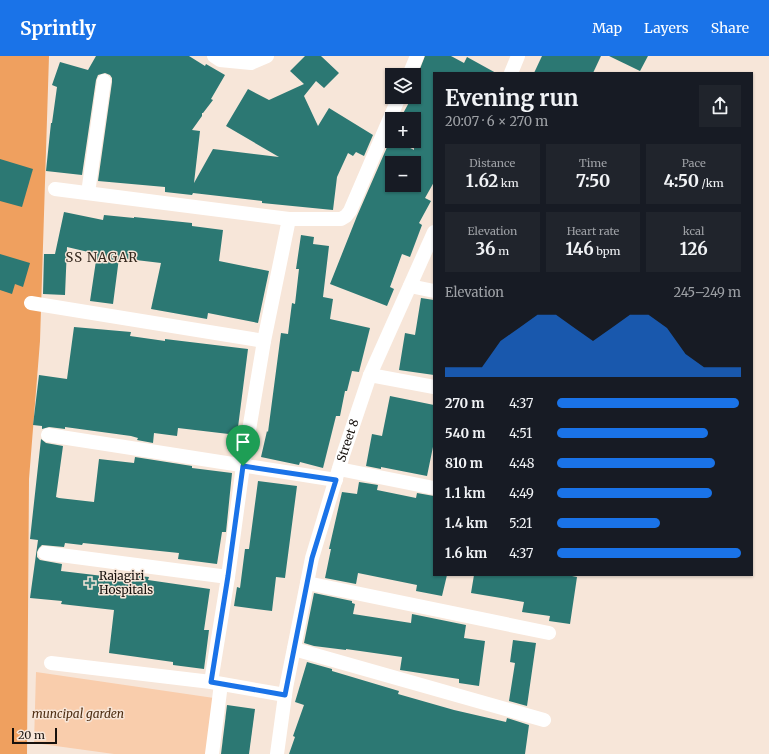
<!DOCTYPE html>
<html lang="en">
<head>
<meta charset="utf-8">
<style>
  :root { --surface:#171b24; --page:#20242c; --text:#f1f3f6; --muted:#9ea1a6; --accent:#1a73e8 }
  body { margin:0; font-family:Merriweather,serif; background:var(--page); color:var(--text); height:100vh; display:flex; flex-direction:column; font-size:15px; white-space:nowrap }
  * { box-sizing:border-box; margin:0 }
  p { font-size:13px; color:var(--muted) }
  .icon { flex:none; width:22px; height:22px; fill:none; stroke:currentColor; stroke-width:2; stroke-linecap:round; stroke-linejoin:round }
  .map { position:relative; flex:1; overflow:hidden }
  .details { position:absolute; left:433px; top:16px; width:320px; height:504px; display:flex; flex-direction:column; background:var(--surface); border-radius:0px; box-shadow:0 1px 3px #0004 }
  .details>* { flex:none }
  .controls { position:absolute; left:385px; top:12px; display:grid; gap:8px }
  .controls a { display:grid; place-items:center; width:36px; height:36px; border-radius:0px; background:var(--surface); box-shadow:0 1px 3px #0004; font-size:20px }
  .scale { position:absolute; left:12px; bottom:10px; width:45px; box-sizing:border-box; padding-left:4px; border:2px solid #17110d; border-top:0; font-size:11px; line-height:14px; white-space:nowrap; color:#17110d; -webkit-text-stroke:3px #f7e6d9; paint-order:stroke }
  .pin { position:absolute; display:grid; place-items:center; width:34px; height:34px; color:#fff; margin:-41px -17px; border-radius:50% 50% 50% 0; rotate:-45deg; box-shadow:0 0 4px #0007 }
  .pin .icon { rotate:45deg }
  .round { display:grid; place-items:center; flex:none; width:42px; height:42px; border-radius:0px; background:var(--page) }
  .overview { display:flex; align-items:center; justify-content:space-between; height:68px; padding:0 12px }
  h1 { font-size:22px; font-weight:700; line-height:30px }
  .metrics { display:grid; grid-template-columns:repeat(3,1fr); gap:6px; height:68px; padding:4px 12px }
  .metrics div { display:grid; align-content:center; border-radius:0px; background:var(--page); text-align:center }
  .metrics b { font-size:17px; font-weight:700 }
  .metrics small { font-size:11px; font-weight:400 }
  .metrics p { font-size:11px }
  .chart { height:112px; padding:8px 12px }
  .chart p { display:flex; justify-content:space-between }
  .chart svg { width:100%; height:72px; margin-top:4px; fill:var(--accent); opacity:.7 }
  ul { padding:0 12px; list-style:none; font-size:13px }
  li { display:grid; grid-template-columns:64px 48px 1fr; align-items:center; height:30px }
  li i { height:10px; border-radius:5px; background:var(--accent) }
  header { display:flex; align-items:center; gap:24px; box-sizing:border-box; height:56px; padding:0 20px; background:var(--accent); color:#fff }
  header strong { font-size:19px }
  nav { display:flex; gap:22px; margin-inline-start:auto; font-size:14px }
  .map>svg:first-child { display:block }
</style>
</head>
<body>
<header>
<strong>Sprintly</strong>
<nav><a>Map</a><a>Layers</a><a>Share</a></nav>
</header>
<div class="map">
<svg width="769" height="698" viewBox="0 0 769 698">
  <rect width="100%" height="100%" fill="#f7e6d9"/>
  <path fill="#f9cdac" d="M36,616L214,642L206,698H114L34,687Z"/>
  <path fill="#efa05f" d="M0,0H49L40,285L29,423L27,698H0Z"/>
  <g fill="#2c7873" fill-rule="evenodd">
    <path d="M96,0H189L205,10L206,8L225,19L211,43L213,44L203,57H202V60L192,74L200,75L194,127L213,93L279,101L226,70L248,33L269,44L304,28L290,15L305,0H321L339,17L324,32L316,25L304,40L318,70L329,52L373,79L364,100L356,96L353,100L348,97L337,121L333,154L262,147V145L193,137L192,139L165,136V131L98,125L112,26V22L110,19L105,17L98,19L96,24L82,119L46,115L51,67H52L57,31L52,29L60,6L88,14Z"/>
    <path d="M425,0H451L464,7L467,1L496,17H434V126L425,142L431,145L419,167L422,169L410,201L402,198L390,231L394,233L387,250L330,228L357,160L391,82L392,85H397L414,94V63H400L412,41H414V38L421,26L416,23ZM392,107H414V129H392Z"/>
    <path d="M542,0H601L593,17H534Z"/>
    <path d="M609,0H648L640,15Z"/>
    <path d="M0,103L33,113L22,151L0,145Z"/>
    <path d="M64,156L103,164L104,159L134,162V161L192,167V170L223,174L219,205L269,215L258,267L208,257L207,263L151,253L161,207L119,202L113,248L90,245L97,198L67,191L65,239L43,238L44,198H55Z"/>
    <path d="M301,179L314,181L313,188L329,190L323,241L333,243L330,263L370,272L359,316L352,315L347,335H345L340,360H336L323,412L300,406L299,409L261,401L267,375L268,376L281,277L288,278L292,247L295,248L299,213H296Z"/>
    <path d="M0,198L30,207L23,231L15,228L12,238L0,234Z"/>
    <path d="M421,242L434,244V319L399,314L405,277L415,279Z"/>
    <path d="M74,271L131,276L130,280L165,285V283L248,293L237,379L178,372L177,380L154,377L153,387L137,384L138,382L131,380L65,371V373L49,371L42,373V370L33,369L39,319L67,323Z"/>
    <path d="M390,340L434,349V386L427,420L381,411V413L366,410L372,378L382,380Z"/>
    <path d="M41,383L46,387L63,390L56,441L59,442L94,446L99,403L134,407L135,401L192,410V412L232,417L226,476H222L217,508L178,503L179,497L83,487L82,489L65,487L64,491L42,489L39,492L37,496V501L40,504L62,508L61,515L120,522V518L149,521L148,524L210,533L204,574H209L204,613L173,609V606L109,597L114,554L61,548L62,545L30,542L38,484L30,483Z"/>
    <path d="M258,425L297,430L285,522L276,521L272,555L234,550L237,531L240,532L245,493H249Z"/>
    <path d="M359,426L378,429L377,434L416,442L417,437L434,440V519H447L442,540L416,535L417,529L358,517L356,528L325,522L331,493H329L342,436L357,438Z"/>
    <path d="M474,519H567L577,521L570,568L549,565L550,560L522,556L524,546L471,537Z"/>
    <path d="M314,537L352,545V547L355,548L353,558L411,567L412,558L466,569L464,582L485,585L479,630L459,627V623L400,614L402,601L346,593V594L314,590L304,587Z"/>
    <path d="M513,584L536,587L527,650L509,645L515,607L510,606Z"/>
    <path d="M307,606L332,613V615L399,635L398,638L454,654L506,666L507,662L529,669L525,698H289L295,681L293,680L304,649L295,646Z"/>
    <path d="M227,649L255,653L249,698H221Z"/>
  </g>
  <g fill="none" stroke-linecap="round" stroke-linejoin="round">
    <g stroke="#fff" stroke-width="14">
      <path d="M214,0L220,4L251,7L267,0"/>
      <path d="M511,17L518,0"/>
      <path d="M409,19L417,0"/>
      <path d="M55,133L289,163H341L346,160L350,155L399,41"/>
      <path d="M88,137L104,25"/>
      <path d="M410,230L434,235"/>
      <path d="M31,247L264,285"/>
      <path d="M370,319L434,331"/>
      <path d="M48,379L336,424"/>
      <path d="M339,413L434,432"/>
      <path d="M45,497L228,521"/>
      <path d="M307,527L549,577"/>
      <path d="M294,593L544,664"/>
      <path d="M51,607L211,626L285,639"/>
      <path d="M211,626L228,521L243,410L264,285L289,163"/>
      <path d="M212,698L221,628"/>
      <path id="s1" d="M277,698L286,632L312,502L343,399L370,319L434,176"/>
    </g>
  </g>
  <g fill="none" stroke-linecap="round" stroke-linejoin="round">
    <g stroke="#fff" stroke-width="8">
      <path id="route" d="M243,410L336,424L312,502L285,639L211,626L228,520Z"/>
    </g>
    <use href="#route" stroke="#1a73e8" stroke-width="5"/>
  </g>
  <path fill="#3c837d" stroke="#f7e6d9" stroke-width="1.5" d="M88 521h4v4h4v4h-4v4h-4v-4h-4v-4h4z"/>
  <g text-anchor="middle" stroke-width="3" stroke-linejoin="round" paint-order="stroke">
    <g font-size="12" fill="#17110d" stroke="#f7e6d9">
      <text dy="4" stroke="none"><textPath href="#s1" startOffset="322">Street 8</textPath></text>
    </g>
    <g font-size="12" fill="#17110d" stroke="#f7e6d9" text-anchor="start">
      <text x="99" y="524">Rajagiri<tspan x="99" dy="14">Hospitals</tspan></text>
    </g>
    <g font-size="12" font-style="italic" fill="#4e2e13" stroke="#f7e6d9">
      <text x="78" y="662">muncipal garden</text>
    </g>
    <g font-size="13" letter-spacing="1" fill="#34281e" stroke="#f7e6d9">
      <text x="102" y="206">SS NAGAR</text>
    </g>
  </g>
</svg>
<div class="controls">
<a><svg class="icon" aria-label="layers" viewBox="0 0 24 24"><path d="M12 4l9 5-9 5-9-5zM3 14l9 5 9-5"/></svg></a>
<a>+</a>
<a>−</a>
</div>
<div class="scale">20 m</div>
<div class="pin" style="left:243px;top:410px;background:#1e9e55"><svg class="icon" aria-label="arrive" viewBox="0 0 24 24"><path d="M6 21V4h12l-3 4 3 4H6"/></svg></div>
<section class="details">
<div class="overview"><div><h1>Evening run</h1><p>20:07 · 6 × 270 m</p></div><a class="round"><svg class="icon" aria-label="share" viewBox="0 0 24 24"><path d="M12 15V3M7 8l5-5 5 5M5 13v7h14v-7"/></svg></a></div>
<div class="metrics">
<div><p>Distance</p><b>1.62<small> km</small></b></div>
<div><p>Time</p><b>7:50</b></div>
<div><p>Pace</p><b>4:50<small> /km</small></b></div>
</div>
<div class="metrics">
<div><p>Elevation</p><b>36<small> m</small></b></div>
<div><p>Heart rate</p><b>146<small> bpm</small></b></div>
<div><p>kcal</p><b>126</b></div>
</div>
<div class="chart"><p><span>Elevation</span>245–249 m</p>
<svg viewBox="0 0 160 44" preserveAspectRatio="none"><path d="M0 44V38L10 38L20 38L30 22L40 14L50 6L60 6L70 14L80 22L90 14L100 6L110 6L120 14L130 30L140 38L150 38L160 38V44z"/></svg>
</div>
<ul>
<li><b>270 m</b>4:37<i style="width:99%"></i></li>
<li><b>540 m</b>4:51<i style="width:82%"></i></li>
<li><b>810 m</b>4:48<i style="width:86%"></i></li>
<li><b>1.1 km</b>4:49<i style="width:84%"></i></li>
<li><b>1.4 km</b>5:21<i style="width:56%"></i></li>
<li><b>1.6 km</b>4:37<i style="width:100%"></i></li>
</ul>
</section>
</div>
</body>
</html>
